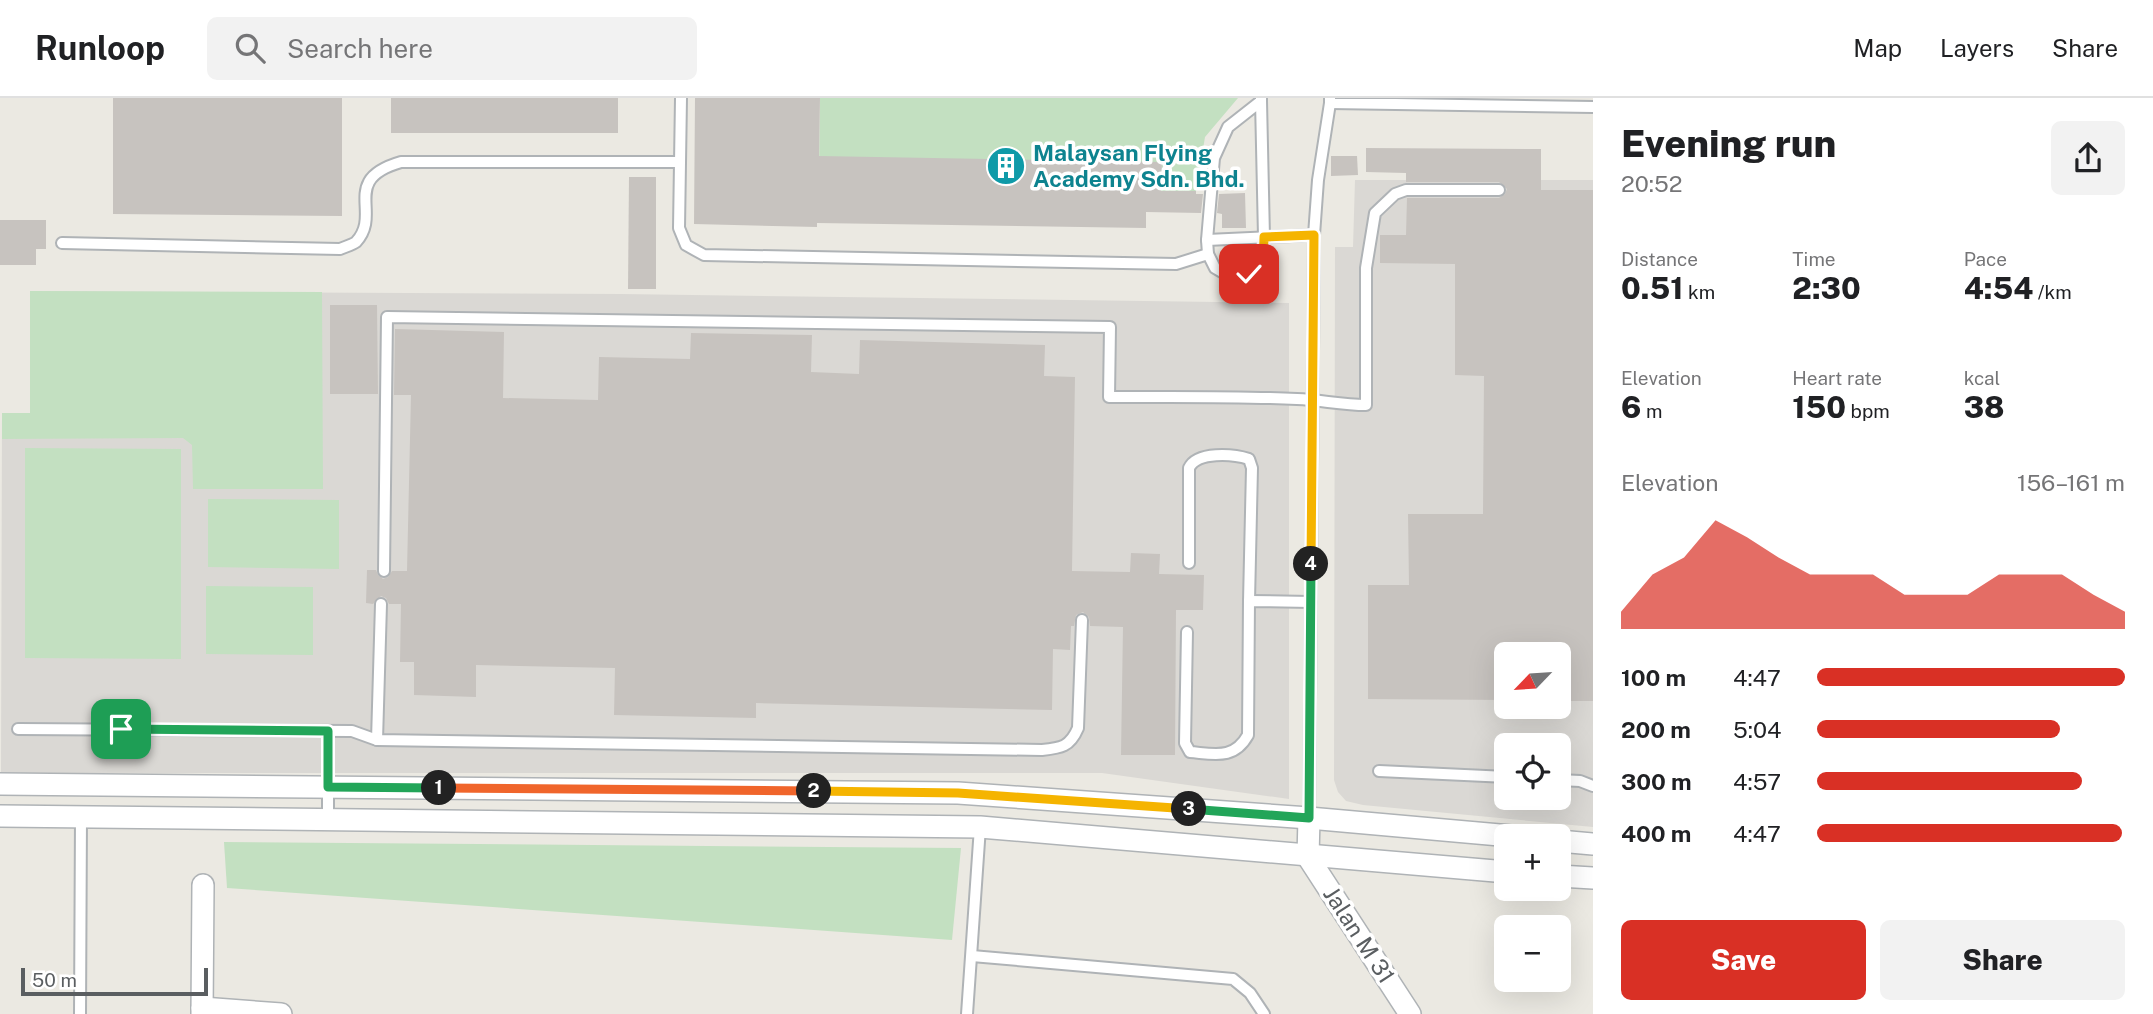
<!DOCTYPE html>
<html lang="en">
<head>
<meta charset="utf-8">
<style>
  :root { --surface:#fff; --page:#f2f2f2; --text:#202124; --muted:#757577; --line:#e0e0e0; --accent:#d93025 }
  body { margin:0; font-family:"Public Sans",sans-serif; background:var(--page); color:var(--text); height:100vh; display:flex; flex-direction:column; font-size:26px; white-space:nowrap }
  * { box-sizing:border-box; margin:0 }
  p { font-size:23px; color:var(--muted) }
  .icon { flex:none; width:38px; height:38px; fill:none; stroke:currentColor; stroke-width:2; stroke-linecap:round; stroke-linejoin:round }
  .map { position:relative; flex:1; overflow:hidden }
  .sheet { display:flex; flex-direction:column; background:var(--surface); width:560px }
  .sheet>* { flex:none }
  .needle { width:46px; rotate:245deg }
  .fabs { position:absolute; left:1494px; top:544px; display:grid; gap:14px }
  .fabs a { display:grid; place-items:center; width:77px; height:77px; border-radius:10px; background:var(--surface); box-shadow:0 7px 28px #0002; font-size:35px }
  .scale { position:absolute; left:21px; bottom:18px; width:187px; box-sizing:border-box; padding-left:7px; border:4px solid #5a5e61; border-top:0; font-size:19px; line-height:24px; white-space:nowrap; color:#5a5e61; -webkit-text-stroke:5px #fff; paint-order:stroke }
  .pin { position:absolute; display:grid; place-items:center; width:60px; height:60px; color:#fff; margin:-30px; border-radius:14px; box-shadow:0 4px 10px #0006 }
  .km { position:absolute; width:35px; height:35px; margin:-18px; border-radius:50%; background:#222; color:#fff; font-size:19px; line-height:35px; text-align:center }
  .round { display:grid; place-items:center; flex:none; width:74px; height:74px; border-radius:10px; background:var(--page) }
  .head { display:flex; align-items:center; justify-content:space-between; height:119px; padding:0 28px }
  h1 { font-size:38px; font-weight:800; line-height:52px }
  .metrics { display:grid; grid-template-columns:repeat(3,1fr); gap:10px; height:119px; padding:7px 28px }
  .metrics div { display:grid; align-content:center }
  .metrics b { font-size:30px; font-weight:800 }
  .metrics small { font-size:19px; font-weight:400 }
  .metrics p { font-size:19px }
  .chart { height:196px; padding:14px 28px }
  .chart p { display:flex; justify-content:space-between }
  .chart svg { width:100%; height:126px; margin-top:7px; fill:var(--accent); opacity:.7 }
  .cta { display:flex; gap:14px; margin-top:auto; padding:14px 28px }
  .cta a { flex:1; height:80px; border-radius:10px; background:var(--accent); color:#fff; font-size:28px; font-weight:800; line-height:80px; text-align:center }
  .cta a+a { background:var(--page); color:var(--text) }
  ul { padding:0 28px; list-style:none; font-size:23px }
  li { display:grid; grid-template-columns:112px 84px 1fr; align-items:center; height:52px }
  li i { height:18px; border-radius:9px; background:var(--accent) }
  header { display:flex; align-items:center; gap:42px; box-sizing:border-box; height:98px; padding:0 35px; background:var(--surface); border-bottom:2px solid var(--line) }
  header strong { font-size:33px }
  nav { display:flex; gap:38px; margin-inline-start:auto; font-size:24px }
  .search { width:490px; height:63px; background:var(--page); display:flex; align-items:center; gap:18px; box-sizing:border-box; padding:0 24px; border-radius:10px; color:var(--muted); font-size:26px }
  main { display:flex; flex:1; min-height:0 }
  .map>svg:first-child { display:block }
</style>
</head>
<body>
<header>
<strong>Runloop</strong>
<div class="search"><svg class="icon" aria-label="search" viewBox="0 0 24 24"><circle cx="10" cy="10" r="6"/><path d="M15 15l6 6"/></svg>Search here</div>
<nav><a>Map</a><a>Layers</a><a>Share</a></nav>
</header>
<main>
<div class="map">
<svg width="1593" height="916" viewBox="0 0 1593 916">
  <rect width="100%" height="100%" fill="#ebe9e2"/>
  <g fill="#dad8d4" fill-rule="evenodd">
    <path d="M1355,82H1593V729L1363,707L1346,703L1338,694L1334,682L1335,149H1353ZM1507,556H1559V609H1507ZM1507,648H1559V700H1507Z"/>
    <path d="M30,193L621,196L1289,205V701L1102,675H1L2,315H30Z"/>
  </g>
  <g fill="#c3e0c1">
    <path d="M820,0H1238L1205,39L1196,93H1161L1162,65L819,72Z"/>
    <path d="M30,193L322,194L323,391H193L192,347L183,340L2,341V315H30Z"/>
    <path d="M25,350L181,351V561L25,560Z"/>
    <path d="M208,401L339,402V471L208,469Z"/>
    <path d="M206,488L313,489V557L206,556Z"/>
    <path d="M224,744L961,750L952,842L227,790Z"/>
  </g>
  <g fill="#c7c3bf">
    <path d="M113,0H342V118L113,116Z"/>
    <rect x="391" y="0" width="227" height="35"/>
    <path d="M695,0H820L819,58L1162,64L1161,93H1196V96H1203L1201,115L1146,114V130L817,125V129L694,126Z"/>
    <path d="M1366,50L1541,51V92H1593V603H1559V556H1507V602L1368,601V487H1409L1408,416H1483L1484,278L1455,277V166L1380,165V137H1406L1407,100H1499L1505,96L1507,91L1499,84H1406V75L1366,74Z"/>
    <path d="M1331,58H1357L1358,77L1331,78Z"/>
    <path d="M629,79H656V191H628Z"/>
    <path d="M1245,95L1246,130H1222V116L1217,115L1219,96Z"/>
    <path d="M0,122H46V151H36V167H0Z"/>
    <path d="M330,207H377L378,296H330Z"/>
    <path d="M395,231L504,234L503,300L598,302L599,259L690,261L691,235L812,237L811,274L859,276L860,242L1045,247L1044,278L1075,279L1072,473L1130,474L1131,455L1160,456L1159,476L1204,477L1203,512H1176L1175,657H1121L1123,529L1090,528L1089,519L1083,514L1076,517L1074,528H1071L1070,552L1053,551L1052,612L756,605V620L614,617L615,570L476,567V599L414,597V564H400L401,506H389L386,500L381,498L373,506L366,505L367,472H376L378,477L383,481L388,479L392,473H407L411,297H394Z"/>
  </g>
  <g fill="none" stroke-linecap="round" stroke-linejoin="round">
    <g stroke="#afb3b6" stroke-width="14">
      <g id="service">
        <path d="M681,0L679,130L686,147L704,157L1176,166L1208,156"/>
        <path d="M1261,0V3L1264,139C1264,156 1261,164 1249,176L1227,177L1215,170L1208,156L1207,142L1214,60L1228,29L1261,3"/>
        <path d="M1330,0V5L1593,9"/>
        <path d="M1207,142L1314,137"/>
        <path d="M62,145L340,151C344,149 352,147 356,144C383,115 339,82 401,64H679"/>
        <path d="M1189,465V370C1197,353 1233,356 1249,361L1252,370L1249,503"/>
        <path d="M384,473L387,219L1110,229L1109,299C1172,299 1234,298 1297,301C1321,302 1342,307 1366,307V170L1375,115L1395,96L1406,92H1499"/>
        <path d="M381,506L377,642L1042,652C1061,650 1070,649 1078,630L1082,522"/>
        <path d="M1187,534L1185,645L1190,654C1215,656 1234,662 1248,637L1249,503L1311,504"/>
        <path d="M18,631L352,633L377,642"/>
        <path d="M328,633V722"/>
        <path d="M1379,673L1507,679"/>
        <path d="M1559,682L1580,683L1593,688"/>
        <path d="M1309,720L1314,137L1318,82L1330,5"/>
        <path d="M972,858L1233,881L1250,895L1264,916"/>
        <path d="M80,916L81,719"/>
        <path d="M967,916L980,729"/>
      </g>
    </g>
    <g stroke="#afb3b6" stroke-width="24">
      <g id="minor">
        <path d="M0,686L958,695L1309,720L1511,738"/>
        <path d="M0,718L980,729L1507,774"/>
        <path d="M1309,720L1308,759L1410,916"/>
        <path d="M1559,743L1593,746"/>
        <path d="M1559,778L1593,780"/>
        <path d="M202,910L281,916"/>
        <path d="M202,916L203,787"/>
      </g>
    </g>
    <use href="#service" stroke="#fff" stroke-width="10"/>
    <use href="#minor" stroke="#fff" stroke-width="21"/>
  </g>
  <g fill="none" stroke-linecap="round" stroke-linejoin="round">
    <g stroke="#fff" stroke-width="14">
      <path id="split-1" d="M121,631L328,633V689L439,690"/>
    </g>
    <g stroke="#fff" stroke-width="14">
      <path id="split-2" d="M439,690L814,693"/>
    </g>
    <g stroke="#fff" stroke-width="14">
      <path id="split-3" d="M814,693L958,695L1189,711"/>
    </g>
    <g stroke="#fff" stroke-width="14">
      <path id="split-4" d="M1189,711L1309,720L1311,466"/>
    </g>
    <g stroke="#fff" stroke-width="14">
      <path id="split-5" d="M1249,176C1261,164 1264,156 1264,139L1314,137L1311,466"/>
    </g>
    <use href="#split-1" stroke="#22a559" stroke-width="9"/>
    <use href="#split-2" stroke="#f0652b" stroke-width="9"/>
    <use href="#split-3" stroke="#f5b400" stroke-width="9"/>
    <use href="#split-4" stroke="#22a559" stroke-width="9"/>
    <use href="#split-5" stroke="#f5b400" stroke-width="9"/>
  </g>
  <defs>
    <g id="building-disc" transform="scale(2.0125)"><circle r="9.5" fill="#0f9aa8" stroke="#fff"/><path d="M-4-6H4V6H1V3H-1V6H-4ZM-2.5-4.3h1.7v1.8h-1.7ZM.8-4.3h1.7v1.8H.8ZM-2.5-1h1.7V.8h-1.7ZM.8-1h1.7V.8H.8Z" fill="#fff"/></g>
  </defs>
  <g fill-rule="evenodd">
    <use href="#building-disc" x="1006" y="68"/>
  </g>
  <g text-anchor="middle" stroke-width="7" stroke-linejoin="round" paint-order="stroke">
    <g font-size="23" font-weight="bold" fill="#0d838f" stroke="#fff" text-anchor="start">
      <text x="1033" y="63">Malaysan Flying<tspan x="1033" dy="26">Academy Sdn. Bhd.</tspan></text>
    </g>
    <g font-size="23" fill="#5a5e61" stroke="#fff">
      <text transform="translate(1359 837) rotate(57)" y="8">Jalan M 31</text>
    </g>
  </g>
</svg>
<div class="fabs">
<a><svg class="needle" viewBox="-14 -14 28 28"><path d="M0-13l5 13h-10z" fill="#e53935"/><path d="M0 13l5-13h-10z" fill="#757577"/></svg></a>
<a><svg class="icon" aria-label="locate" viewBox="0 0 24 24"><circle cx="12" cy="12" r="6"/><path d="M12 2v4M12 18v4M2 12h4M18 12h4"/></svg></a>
<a>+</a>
<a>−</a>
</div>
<div class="scale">50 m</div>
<div class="pin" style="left:121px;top:631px;background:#1e9e55"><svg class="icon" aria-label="arrive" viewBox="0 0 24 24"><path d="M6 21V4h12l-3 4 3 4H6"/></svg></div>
<div class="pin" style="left:1249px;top:176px;background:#d93025"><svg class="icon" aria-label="check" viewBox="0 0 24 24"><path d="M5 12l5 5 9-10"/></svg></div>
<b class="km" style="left:439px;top:690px">1</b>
<b class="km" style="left:814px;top:693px">2</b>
<b class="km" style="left:1189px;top:711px">3</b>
<b class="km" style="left:1311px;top:466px">4</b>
</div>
<section class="sheet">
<div class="head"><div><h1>Evening run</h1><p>20:52</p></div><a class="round"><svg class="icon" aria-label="share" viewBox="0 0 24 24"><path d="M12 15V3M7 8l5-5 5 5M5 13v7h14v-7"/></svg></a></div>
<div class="metrics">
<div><p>Distance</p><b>0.51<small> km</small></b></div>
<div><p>Time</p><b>2:30</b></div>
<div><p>Pace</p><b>4:54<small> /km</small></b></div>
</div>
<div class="metrics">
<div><p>Elevation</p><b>6<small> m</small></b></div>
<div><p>Heart rate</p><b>150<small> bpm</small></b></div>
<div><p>kcal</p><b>38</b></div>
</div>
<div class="chart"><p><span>Elevation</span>156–161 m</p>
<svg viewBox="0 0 160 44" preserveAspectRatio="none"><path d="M0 44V38L10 25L20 19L30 6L40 12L50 19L60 25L70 25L80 25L90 32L100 32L110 32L120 25L130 25L140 25L150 32L160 38V44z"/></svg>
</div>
<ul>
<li><b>100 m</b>4:47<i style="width:100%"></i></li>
<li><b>200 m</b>5:04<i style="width:79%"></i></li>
<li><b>300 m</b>4:57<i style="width:86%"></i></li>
<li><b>400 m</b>4:47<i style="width:99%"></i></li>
</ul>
<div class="cta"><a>Save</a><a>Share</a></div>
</section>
</main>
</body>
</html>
